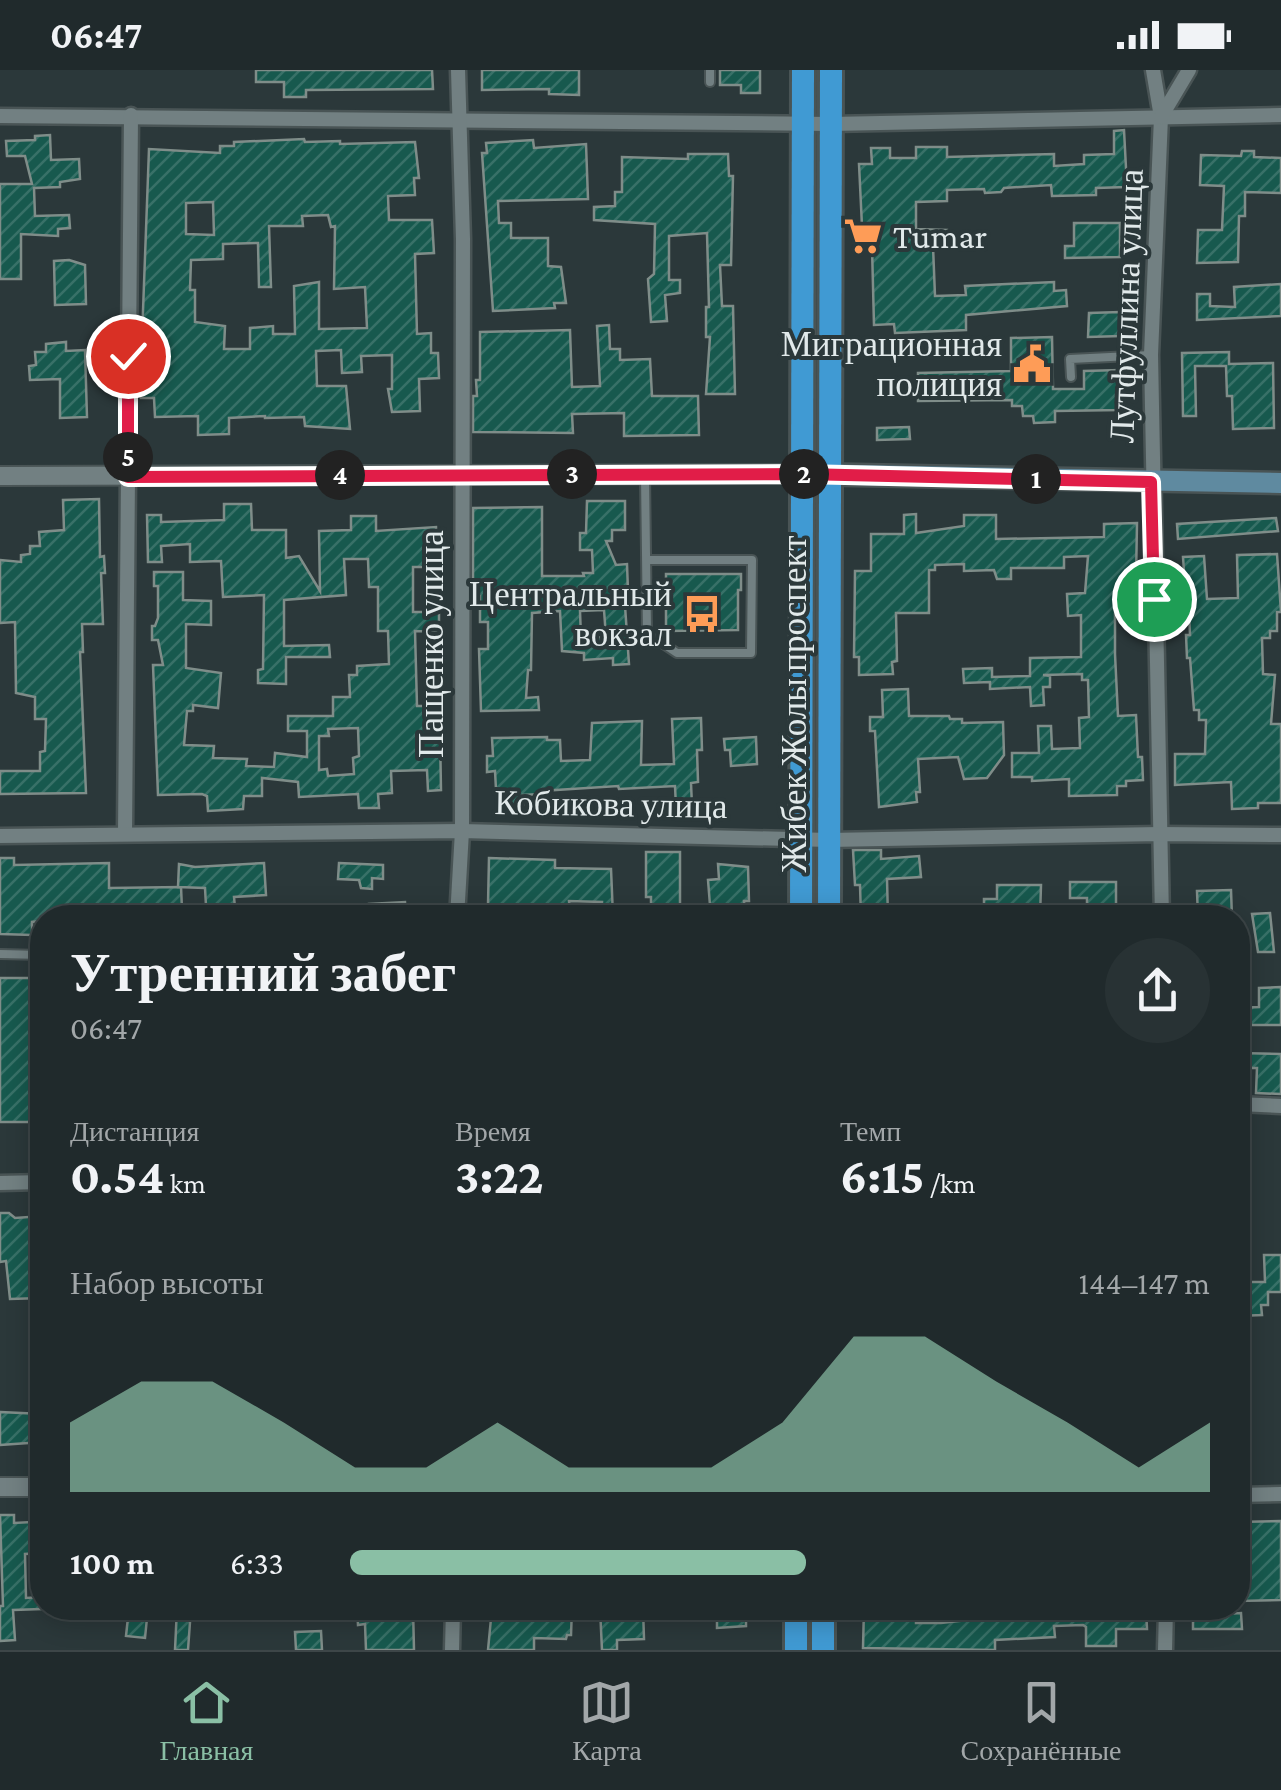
<!DOCTYPE html>
<html lang="ru">
<head>
<meta charset="utf-8">
<style>
  :root { --surface:#202a2c; --page:#283234; --text:#f1f3f6; --muted:#a2a7a9; --line:#3d4648; --accent:#8abfa5 }
  body { margin:0; font-family:"Crimson Pro",serif; background:var(--page); color:var(--text); height:100vh; display:flex; flex-direction:column; font-size:38px; white-space:nowrap }
  * { box-sizing:border-box; margin:0 }
  p { font-size:32px; color:var(--muted) }
  .icon { flex:none; width:55px; height:55px; fill:none; stroke:currentColor; stroke-width:2; stroke-linecap:round; stroke-linejoin:round }
  .map { position:relative; flex:1; overflow:hidden }
  .side { position:absolute; left:30px; top:835px; width:1220px; height:715px; display:flex; flex-direction:column; background:var(--surface); border-radius:40px; box-shadow:0 5px 25px #0003,0 0 0 2px var(--line) }
  .side>* { flex:none }
  .pin { position:absolute; display:grid; place-items:center; width:85px; height:85px; color:#fff; margin:-42px; border:5px solid #fff; border-radius:50%; box-shadow:0 2px 10px #0007 }
  .km { position:absolute; width:50px; height:50px; margin:-25px; border-radius:50%; background:#222; color:#fff; font-size:28px; line-height:50px; text-align:center }
  .round { display:grid; place-items:center; flex:none; width:105px; height:105px; border-radius:52px; background:var(--page) }
  .overview { display:flex; align-items:center; justify-content:space-between; height:170px; padding:0 40px }
  h1 { font-size:55px; font-weight:700; line-height:75px }
  .figures { display:grid; grid-template-columns:repeat(3,1fr); gap:15px; height:170px; padding:10px 40px }
  .figures div { display:grid; align-content:center }
  .figures b { font-size:50px; font-weight:700 }
  .figures small { font-size:28px; font-weight:400 }
  .figures p { font-size:28px }
  .chart { height:280px; padding:20px 40px }
  .chart p { display:flex; justify-content:space-between }
  .chart svg { width:100%; height:180px; margin-top:10px; fill:var(--accent); opacity:.7 }
  ul { padding:0 40px; list-style:none; font-size:32px }
  li { display:grid; grid-template-columns:160px 120px 1fr; align-items:center; height:75px }
  li i { height:25px; border-radius:12px; background:var(--accent) }
  .status { display:flex; justify-content:space-between; align-items:center; height:70px; padding:0 50px; background:var(--surface); direction:ltr }
  .status svg { height:28px; fill:currentColor }
  .menu { display:flex; justify-content:space-around; align-items:center; height:140px; border-top:2px solid var(--line); background:var(--surface); font-size:28px; color:var(--muted) }
  .menu a { display:grid; justify-items:center; gap:5px }
  .menu .active { color:var(--accent) }
  .map>svg:first-child { display:block }
</style>
</head>
<body>
<div class="status"><b>06:47</b><svg viewBox="0 0 49 12"><path d="M0 12V9h3v3zM5 12V6h3v6zM10 12V3h3v9zM15 12V0h3v12zM26 1h20v11H26zM47 4h2v5h-2z"/></svg></div>
<div class="map">
<svg width="1281" height="1580" viewBox="0 0 1281 1580">
  <defs>
    <pattern id="building-hatch" width="6" height="6" patternUnits="userSpaceOnUse" patternTransform="scale(2.5)"><rect width="6" height="6" fill="#17594e"/><path d="M-1 1l2-2M0 6l6-6M5 7l2-2" fill="none" stroke="#387168"/></pattern>
  </defs>
  <rect width="100%" height="100%" fill="#2b383a"/>
  <g fill="url(#building-hatch)" stroke="#7f8d89" stroke-width="2.5" fill-rule="evenodd">
    <path d="M256,0H432L433,19L306,20V27H284V12H256Z"/>
    <path d="M482,0H579V25L549,24V19L482,20Z"/>
    <path d="M720,0H760V23H741V15H720Z"/>
    <path d="M1124,60L1127,117L1096,118V125L1052,126L1051,115L1004,118L1001,122L985,123L984,119L947,120V131L916,132V159L947,160V176H933L935,226L966,225L965,216L1054,212V221L1066,220L1067,236L966,245V260L895,263L894,254L874,255L872,177H863L859,94H872L871,78H890V88H916V77H947V87L1054,84V96L1084,94V85L1114,84V61Z"/>
    <path d="M50,65L51,90L79,89L80,109L60,112V117L34,118L35,146L69,145L70,158L58,159V166L21,164V209H0V114H32L25,86H7L6,71L35,70V66Z"/>
    <path d="M304,69L305,72L340,71V74L415,72L419,108H414L415,125L388,126L389,150H432L434,183L415,184L417,264L431,263V283H438L439,308L419,309L420,341L392,342L388,319H392V285L361,286L362,302L342,303L341,280L316,281L317,316H346L350,359L305,356L304,347L265,348V346L229,348V364L198,365V346L155,347L154,328H141L140,307H153V276H144L142,268L149,79L220,83V76H234V72ZM213,132L214,165L186,164V133ZM328,145L331,157L335,156L334,219L365,217L367,258L319,259V212L294,216L295,264H273V256L250,258V279H224L225,256L195,252V220H190L191,190L223,189V174L258,173L259,217H271L269,156H303L302,146Z"/>
    <path d="M533,70L534,78L586,74L588,129L498,131L499,153H511V168H548V196L561,197L566,233H554L555,238L493,241L482,83H487L486,73Z"/>
    <path d="M1242,81H1254V87L1281,88V123L1245,122V146H1239L1238,192L1197,193L1198,160H1222L1224,116L1200,115L1201,85L1241,86Z"/>
    <path d="M688,84H728L729,106H733L731,195H720L722,236H733L735,324H706L710,267H706V237H709L707,163L669,166V210H680V223L665,225L667,251L651,252L648,209L654,204L655,154L594,150V137L615,136V122H622V87L688,89Z"/>
    <path d="M1074,153H1120V187L1065,188V176H1074Z"/>
    <path d="M69,190L85,195L86,234L55,235L54,191Z"/>
    <path d="M1281,214V246L1197,250V224H1210V236L1235,237L1234,217Z"/>
    <path d="M1120,242L1121,266L1088,267L1089,243Z"/>
    <path d="M609,255L610,279H620V290L650,289L652,326H698L699,365L624,366V343L572,344L573,363L473,362V326H477L476,310H480V262L570,260L572,317L600,316L597,256Z"/>
    <path d="M1052,267L1053,319H1084V301L1120,300V340L1055,341V352L1034,353L1033,346H1023L1022,336H1012V330L918,331V303L1011,301V268Z"/>
    <path d="M66,272V281L85,280L87,347L60,348V309L30,310L29,296L36,295L35,282H46V274Z"/>
    <path d="M1229,282V294L1273,293L1274,358L1233,359L1232,326H1227L1226,296H1195L1196,346H1183L1182,283Z"/>
    <path d="M909,357L910,369L877,370V358Z"/>
    <path d="M99,429L100,487L104,486L105,503H101L103,554H82L83,582H80L86,723L0,724V701H40V682L45,681L46,649H35V627L16,623L15,552L0,553V490L21,492V485L30,484V476H40L39,462L64,460L63,430Z"/>
    <path d="M587,431H625V460H612V471H606L616,495L627,494L628,521H624L629,594L613,595V588L584,590V583L562,581L560,541L532,543L531,600H528L526,628L538,627L539,640L481,641L479,579H488V552H480V526H473V438L542,437V506H584L583,503H593L592,480H580V463H586ZM604,540L606,567L581,568L580,541Z"/>
    <path d="M224,434H251L252,460H286V488L299,486L320,521L319,461L351,460V446H376V461L436,457L437,497H413V542H439V562L415,561L417,636H431L430,663H440L441,720L428,721L427,700L391,701L392,723L378,724L379,738H359L358,724L299,727L298,712L262,708V726H244L243,739L208,741L207,726L202,724L158,725L153,595H163L158,570H152V556H155L158,548V516H154V502H183V530L211,531V555L186,554V598L221,603L218,638L193,635V641H187L184,675L214,676L213,688L247,689L246,696L274,697L275,683L307,687V661H288V646H333V627H350L349,605H357V596L389,594L388,561H378V517H369L368,489H344L346,525L284,530V576L329,575L330,587H286V614L258,613V600L263,599L264,525L223,527L221,491L190,492V474L161,476L162,492H148L147,445H161V452L224,450ZM358,658L359,686L353,688L354,704L328,706L327,699L319,700V666H329L328,659Z"/>
    <path d="M916,444V463L964,456V445H996V469L1104,467V454L1137,453L1136,508H1123V531H1115V584L1118,646L1136,645L1138,687H1142L1143,710L1126,711V716H1117V725L1069,726V709L1032,711V707H1012V683H1039L1038,656H1051L1052,679L1080,678L1079,648L1089,647L1088,610H1082V604L1043,605L1050,606V617H1043L1044,635L1031,636L1030,617L990,619V612L964,613L963,599L992,598V607L1030,606V588L1081,587V545L1068,546L1067,524L1085,523L1088,486L1064,487V498H1011V509H997L994,500L964,501V494L935,495V500H929V543H896L897,591L892,592L893,604L859,605V587H854L855,501H871V464H904V445Z"/>
    <path d="M1276,448L1278,461L1178,469L1177,454Z"/>
    <path d="M1277,484L1281,542H1277V561H1270V568H1262L1263,604L1275,605L1271,654H1281V733H1258V738L1232,739L1231,712L1175,715V684H1205L1206,650H1199V640H1194L1190,588H1187L1186,565H1190L1188,516H1185L1183,487L1204,486L1207,529L1238,528L1237,485Z"/>
    <path d="M666,504H741V520H738V560L666,561Z"/>
    <path d="M908,619L909,646H949L950,649H962V653L1003,652L1004,685L987,708L964,709L958,687L918,689L920,722H916L917,732L879,737L875,661H870V647H883L882,620Z"/>
    <path d="M701,648L702,680H697L698,712L691,713L692,736L676,737L675,716L619,719L618,716L541,721V724L523,725V735L497,738L495,701L487,702V686H493L492,668L547,667V670H560L561,691L590,690L592,653L642,651L641,695L674,694L672,649Z"/>
    <path d="M756,667L757,694L731,696L730,680H725L724,669Z"/>
    <path d="M853,780H881V789L919,786L921,807L887,809L888,848H861L860,815H855Z"/>
    <path d="M646,782H680V848H651V827H646Z"/>
    <path d="M0,788H14V795L109,793V818L181,817L182,839L149,841L150,848H42V851L32,852V865L0,864Z"/>
    <path d="M489,788L555,790V798L611,799L613,846H601L602,832L569,831L570,840L564,843L531,842V836L488,835Z"/>
    <path d="M264,793L266,825L234,827L236,848H212L211,835L206,836L205,818L178,817L179,794L195,797Z"/>
    <path d="M339,793L383,795V809L372,808V819L361,818L359,810L338,809Z"/>
    <path d="M718,794L748,797L749,831H744L745,848H711L708,810L719,809Z"/>
    <path d="M1070,812H1116V848H1087V828H1070Z"/>
    <path d="M997,815H1041L1040,848H984V829H997Z"/>
    <path d="M1231,820L1232,848H1198L1197,821Z"/>
    <path d="M405,832L406,848H370L369,834Z"/>
    <path d="M1270,843L1274,882H1258L1252,844Z"/>
    <rect x="0" y="908" width="42" height="144"/>
    <path d="M1281,917V955H1238V938L1259,937V918Z"/>
    <path d="M1238,983L1281,984V1024L1256,1023L1257,998H1238Z"/>
    <path d="M0,1143H9L15,1148L42,1146V1228L10,1229L6,1191L0,1192Z"/>
    <path d="M1264,1185H1281V1222H1268V1235H1261L1262,1245L1238,1246V1212H1265Z"/>
    <path d="M0,1342L42,1344V1372L0,1375Z"/>
    <path d="M0,1445H14V1453L32,1452L33,1458L42,1457V1483L25,1484L26,1528L42,1527V1539L13,1540L15,1570L0,1571V1536H3Z"/>
    <path d="M1281,1451V1530L1238,1531V1452Z"/>
    <path d="M129,1538H148L145,1568L126,1566Z"/>
    <path d="M177,1538H191L188,1580H175Z"/>
    <path d="M357,1538H413L414,1580H366L365,1554L358,1555Z"/>
    <path d="M492,1538H521L522,1549L558,1550L563,1538H572L571,1565H567L566,1569L534,1568V1580H488Z"/>
    <path d="M600,1538H643L644,1569L617,1570V1580H602Z"/>
    <path d="M717,1538H746V1556L717,1558Z"/>
    <path d="M864,1538H916V1553H941L978,1549V1538H1009V1544L1035,1543V1538H1054V1543L1083,1542V1538H1146L1147,1559H1116V1576H1086V1557L1083,1555L1054,1556L1055,1567L995,1570V1580L863,1578Z"/>
    <path d="M1241,1543L1242,1559H1193V1546Z"/>
    <path d="M321,1561L322,1580H296L295,1562Z"/>
  </g>
  <g fill="none" stroke-linecap="round" stroke-linejoin="round">
    <g stroke="#495455" stroke-width="12">
      <g id="service">
        <path d="M710,12V0"/>
        <path d="M1071,307L1070,289L1151,285"/>
        <path d="M645,404L647,563L677,583H751L752,490H646"/>
        <path d="M0,884L42,885"/>
      </g>
    </g>
    <g stroke="#495455" stroke-width="19">
      <g id="minor">
        <path d="M1153,0L1161,47L1151,285L1162,848"/>
        <path d="M0,46L831,54L1281,45"/>
        <path d="M1161,47L1189,0"/>
        <path d="M125,764L131,45"/>
        <path d="M0,766L462,761L829,770L1160,764L1281,765"/>
        <path d="M457,848L462,761L463,169L458,0"/>
        <path d="M1238,1034L1281,1036"/>
        <path d="M0,1113L42,1112"/>
        <path d="M1238,1425L1281,1424"/>
        <path d="M452,1580L453,1538"/>
        <path d="M1165,1580L1166,1538"/>
      </g>
    </g>
    <g stroke="#495455" stroke-width="22">
      <g id="tertiary">
        <path d="M0,406L802,404"/>
        <path d="M0,1417H42"/>
      </g>
    </g>
    <g stroke="#495455" stroke-width="25">
      <path id="secondary" d="M802,404L1281,413"/>
    </g>
    <g stroke="#495455" stroke-width="28">
      <g id="trunk">
        <path d="M801,848L803,0"/>
        <path d="M829,848L831,0"/>
        <path d="M796,1580V1538"/>
        <path d="M823,1580V1538"/>
      </g>
    </g>
    <use href="#service" stroke="#728082" stroke-width="8"/>
    <use href="#minor" stroke="#728082" stroke-width="14"/>
    <use href="#tertiary" stroke="#728082" stroke-width="18"/>
    <use href="#secondary" stroke="#5f8aa0" stroke-width="20"/>
    <use href="#trunk" stroke="#409ad3" stroke-width="22"/>
  </g>
  <g fill="none" stroke-linecap="round" stroke-linejoin="round">
    <g stroke="#fff" stroke-width="20">
      <path id="route" d="M128,286V407L802,404L1151,412L1154,529"/>
    </g>
    <use href="#route" stroke="#e11d48" stroke-width="12"/>
  </g>
  <defs>
    <g id="supermarket-bare" transform="scale(3)"><path d="M-6-5.5h2.5l.6 2H6L4.5 2H-2.5L-4.4-4H-6ZM-1.5 3.2a1.3 1.3 0 1 0 .1 0ZM3 3.2a1.3 1.3 0 1 0 .1 0Z" fill="#fe9c57" stroke="#2b383a" stroke-width="2.5" paint-order="stroke"/></g>
    <g id="civic-bare" transform="scale(3)"><path d="M-.6-6.5H3V-4.5H.6V-3L4-1V1h2V6H-6V1h2V-1L-.6-3ZM-1.2 2.5V6h2.4V2.5Z" fill="#fe9c57" stroke="#2b383a" stroke-width="2.5" paint-order="stroke"/></g>
    <g id="bus-bare" transform="scale(3)"><path d="M-5-6H5V4H4V6H2V4H-2V6H-4V4H-5ZM-3.5-4V0h7V-4ZM-3.5 1.2v1.5H-2V1.2ZM2 1.2v1.5H3.5V1.2Z" fill="#fe9c57" stroke="#2b383a" stroke-width="2.5" paint-order="stroke"/></g>
  </defs>
  <g fill-rule="evenodd">
    <use href="#supermarket-bare" x="863" y="166"/>
    <use href="#civic-bare" x="1032" y="294"/>
    <use href="#bus-bare" x="702" y="544"/>
  </g>
  <g text-anchor="middle" stroke-width="8" stroke-linejoin="round" paint-order="stroke">
    <g font-size="35" fill="#e1e9ea" stroke="#2b383a" text-anchor="end">
      <text x="893" y="178" text-anchor="start">Tumar</text>
      <text x="1002" y="286">Миграционная<tspan x="1002" dy="40">полиция</tspan></text>
      <text x="672" y="536">Центральный<tspan x="672" dy="40">вокзал</tspan></text>
    </g>
    <g font-size="35" fill="#e1e9ea" stroke="#2b383a">
      <text transform="translate(1126 236) rotate(-88)" y="12">Лутфуллина улица</text>
      <text transform="translate(431 574) rotate(-90)" y="12">Пащенко улица</text>
      <text transform="translate(794 634) rotate(-90)" y="12">Жибек Жолы проспект</text>
      <text transform="translate(611 734) rotate(1)" y="12">Кобикова улица</text>
    </g>
  </g>
</svg>
<div class="pin" style="left:1154px;top:529px;background:#1e9e55"><svg class="icon" aria-label="arrive" viewBox="0 0 24 24"><path d="M6 21V4h12l-3 4 3 4H6"/></svg></div>
<div class="pin" style="left:128px;top:286px;background:#d93025"><svg class="icon" aria-label="check" viewBox="0 0 24 24"><path d="M5 12l5 5 9-10"/></svg></div>
<b class="km" style="left:1036px;top:409px">1</b>
<b class="km" style="left:804px;top:404px">2</b>
<b class="km" style="left:572px;top:404px">3</b>
<b class="km" style="left:340px;top:405px">4</b>
<b class="km" style="left:128px;top:387px">5</b>
<section class="side">
<div class="overview"><div><h1>Утренний забег</h1><p>06:47</p></div><a class="round"><svg class="icon" aria-label="share" viewBox="0 0 24 24"><path d="M12 15V3M7 8l5-5 5 5M5 13v7h14v-7"/></svg></a></div>
<div class="figures">
<div><p>Дистанция</p><b>0.54<small> km</small></b></div>
<div><p>Время</p><b>3:22</b></div>
<div><p>Темп</p><b>6:15<small> /km</small></b></div>
</div>
<div class="chart"><p><span>Набор высоты</span>144–147 m</p>
<svg viewBox="0 0 160 44" preserveAspectRatio="none"><path d="M0 44V27L10 17L20 17L30 27L40 38L50 38L60 27L70 38L80 38L90 38L100 27L110 6L120 6L130 17L140 27L150 38L160 27V44z"/></svg>
</div>
<ul>
<li><b>100 m</b>6:33<i style="width:53%"></i></li>
</ul>
</section>
</div>
<nav class="menu">
<a class="active"><svg class="icon" aria-label="home" viewBox="0 0 24 24"><path d="M3 11l9-7 9 7M6 9v11h12V9"/></svg>Главная</a>
<a><svg class="icon" aria-label="map" viewBox="0 0 24 24"><path d="M3 6l6-2 6 2 6-2v14l-6 2-6-2-6 2zM9 4v14M15 6v14"/></svg>Карта</a>
<a><svg class="icon" aria-label="saved" viewBox="0 0 24 24"><path d="M7 4h10v16l-5-4-5 4z"/></svg>Сохранённые</a>
</nav>
</body>
</html>
